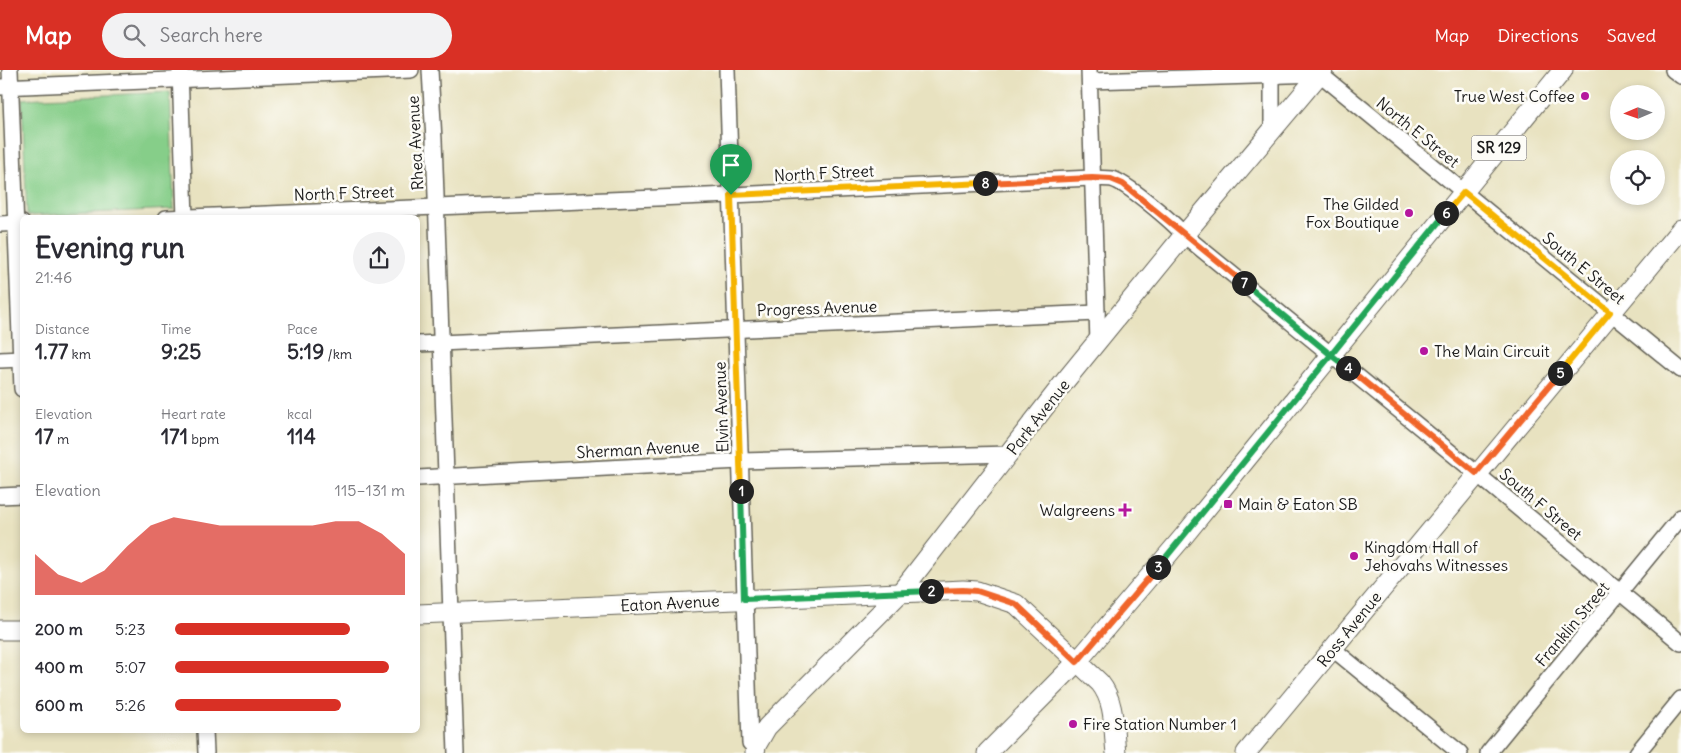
<!DOCTYPE html>
<html lang="en">
<head>
<meta charset="utf-8">
<style>
  :root { --surface:#fff; --page:#f2f2f3; --text:#2b2b33; --muted:#7c7c81; --accent:#d93025 }
  body { margin:0; font-family:Delius,sans-serif; background:var(--page); color:var(--text); height:100vh; display:flex; flex-direction:column; font-size:19px; white-space:nowrap }
  * { box-sizing:border-box; margin:0 }
  p { font-size:16px; color:var(--muted) }
  .icon { flex:none; width:28px; height:28px; fill:none; stroke:currentColor; stroke-width:2; stroke-linecap:round; stroke-linejoin:round }
  .map { position:relative; flex:1; overflow:hidden }
  .sheet { position:absolute; left:20px; top:145px; width:400px; height:518px; display:flex; flex-direction:column; background:var(--surface); border-radius:8px; box-shadow:0 2px 8px #0003 }
  .sheet>* { flex:none }
  .needle { width:32px; rotate:268deg }
  .fabs { position:absolute; left:1610px; top:15px; display:grid; gap:10px }
  .fabs a { display:grid; place-items:center; width:55px; height:55px; border-radius:50%; background:var(--surface); box-shadow:0 2px 8px #0003; font-size:25px }
  .pin { position:absolute; display:grid; place-items:center; width:42px; height:42px; color:#fff; margin:-51px -21px; border-radius:50% 50% 50% 0; rotate:-45deg; box-shadow:0 0 5px #0007 }
  .pin .icon { rotate:45deg }
  .km { position:absolute; width:25px; height:25px; margin:-12px; border-radius:50%; background:#222; color:#fff; font-size:14px; line-height:25px; text-align:center }
  .round { display:grid; place-items:center; flex:none; width:52px; height:52px; border-radius:26px; background:var(--page) }
  .summary { display:flex; align-items:center; justify-content:space-between; height:85px; padding:0 15px }
  h1 { font-size:28px; font-weight:800; line-height:38px }
  .metrics { display:grid; grid-template-columns:repeat(3,1fr); gap:8px; height:85px; padding:5px 15px }
  .metrics div { display:grid; align-content:center }
  .metrics b { font-size:21px; font-weight:800 }
  .metrics small { font-size:14px; font-weight:400 }
  .metrics p { font-size:14px }
  .chart { height:140px; padding:10px 15px }
  .chart p { display:flex; justify-content:space-between }
  .chart svg { width:100%; height:90px; margin-top:5px; fill:var(--accent); opacity:.7 }
  ul { padding:0 15px; list-style:none; font-size:16px }
  li { display:grid; grid-template-columns:80px 60px 1fr; align-items:center; height:38px }
  li i { height:12px; border-radius:6px; background:var(--accent) }
  header { display:flex; align-items:center; gap:30px; box-sizing:border-box; height:70px; padding:0 25px; background:var(--accent); color:#fff }
  header strong { font-size:24px }
  nav { display:flex; gap:28px; margin-inline-start:auto; font-size:18px }
  .search { width:350px; height:45px; background:var(--page); display:flex; align-items:center; gap:12px; box-sizing:border-box; padding:0 18px; border-radius:28px; color:var(--muted); font-size:19px }
  .map>svg:first-child { display:block }
</style>
</head>
<body>
<header>
<strong>Map</strong>
<div class="search"><svg class="icon" aria-label="search" viewBox="0 0 24 24"><circle cx="10" cy="10" r="6"/><path d="M15 15l6 6"/></svg>Search here</div>
<nav><a>Map</a><a>Directions</a><a>Saved</a></nav>
</header>
<div class="map">
<svg width="1681" height="683" viewBox="0 0 1681 683">
  <rect width="100%" height="100%" fill="#fdfcf7"/>
  <filter id="ink" filterUnits="userSpaceOnUse"><feTurbulence type="fractalNoise" baseFrequency=".02" numOctaves="2"/><feDisplacementMap in="SourceGraphic" scale="10" xChannelSelector="R" yChannelSelector="G"/><feConvolveMatrix kernelMatrix="1 2 1 2 8 2 1 2 1" color-interpolation-filters="sRGB"/></filter>
  <filter id="wash" filterUnits="userSpaceOnUse"><feTurbulence type="fractalNoise" baseFrequency=".0096" numOctaves="4" result="noise"/><feDisplacementMap in="SourceGraphic" scale="20" xChannelSelector="R" yChannelSelector="G"/><feGaussianBlur stdDeviation="1.12" result="paint"/><feColorMatrix in="noise" values="0 0 0 0 0 0 0 0 0 0 0 0 0 0 0 0 0 1.4 0 .05"/><feComposite in="paint" operator="in"/></filter>
  <g filter="url(#wash)">
    <rect width="100%" height="100%" fill="#e8e2c0"/>
    <path fill="#86ce89" stroke="#517552" d="M170,22L174,139L27,146L22,29Z"/>
  </g>
  <g filter="url(#ink)">
    <g fill="none" stroke-linecap="round" stroke-linejoin="round">
      <g stroke="#636155" stroke-width="18">
        <g id="minor">
          <path d="M10,0L22,319"/>
          <path d="M180,0L185,148"/>
          <path d="M430,0L434,70L456,683"/>
          <path d="M727,0L750,673"/>
          <path d="M1089,0L1098,272"/>
          <path d="M1272,0V61"/>
          <path d="M1673,0L1681,6"/>
          <path d="M1090,11L1320,4L1681,300"/>
          <path d="M0,17L411,0"/>
          <path d="M166,148L731,125L1092,108C1099,109 1106,108 1112,109C1127,113 1173,152 1184,165L1476,403L1681,573"/>
          <path d="M0,154L22,153"/>
          <path d="M418,274L1097,243"/>
          <path d="M0,290L22,289"/>
          <path d="M418,408L740,391L1010,384"/>
          <path d="M0,426L22,425"/>
          <path d="M1333,579L1460,683"/>
          <path d="M205,660L206,683"/>
          <path d="M1488,683L1681,447"/>
          <path d="M1637,683L1681,629"/>
        </g>
      </g>
      <g stroke="#636155" stroke-width="21">
        <g id="major">
          <path d="M418,544L921,522L963,520L977,521L1016,534L1100,613C1116,633 1113,659 1116,683"/>
          <path d="M0,560H22"/>
          <path d="M755,683L756,676L767,657L900,523L1065,311L1184,165L1323,0"/>
          <path d="M987,683L1077,592L1183,467L1563,0"/>
          <path d="M1246,683L1681,159"/>
        </g>
      </g>
      <use href="#minor" stroke="#fff" stroke-width="15"/>
      <use href="#major" stroke="#fff" stroke-width="19"/>
    </g>
  </g>
  <g fill="none" stroke-linecap="round" stroke-linejoin="round" filter="url(#ink)">
    <g stroke="#fff" stroke-width="10">
      <path id="split-1" d="M731,125L741,421"/>
    </g>
    <g stroke="#fff" stroke-width="10">
      <path id="split-2" d="M741,421L744,529L931,521"/>
    </g>
    <g stroke="#fff" stroke-width="10">
      <path id="split-3" d="M931,521L963,520L977,521L1016,534L1077,592L1158,497"/>
    </g>
    <g stroke="#fff" stroke-width="10">
      <path id="split-4" d="M1158,497L1331,285L1348,298"/>
    </g>
    <g stroke="#fff" stroke-width="10">
      <path id="split-5" d="M1348,298L1476,403L1560,303"/>
    </g>
    <g stroke="#fff" stroke-width="10">
      <path id="split-6" d="M1446,143L1464,122L1610,242L1560,303"/>
    </g>
    <g stroke="#fff" stroke-width="10">
      <path id="split-7" d="M1244,213L1331,285L1446,143"/>
    </g>
    <g stroke="#fff" stroke-width="10">
      <path id="split-8" d="M985,113L1092,108L1111,109L1123,114L1244,213"/>
    </g>
    <g stroke="#fff" stroke-width="10">
      <path id="split-9" d="M731,125L985,113"/>
    </g>
    <use href="#split-1" stroke="#f5b400" stroke-width="6"/>
    <use href="#split-2" stroke="#22a559" stroke-width="6"/>
    <use href="#split-3" stroke="#f0652b" stroke-width="6"/>
    <use href="#split-4" stroke="#22a559" stroke-width="6"/>
    <use href="#split-5" stroke="#f0652b" stroke-width="6"/>
    <use href="#split-6" stroke="#f5b400" stroke-width="6"/>
    <use href="#split-7" stroke="#22a559" stroke-width="6"/>
    <use href="#split-8" stroke="#f0652b" stroke-width="6"/>
    <use href="#split-9" stroke="#f5b400" stroke-width="6"/>
  </g>
  <g fill="#b5179e" stroke="#fdfcf7" stroke-width="2">
    <circle cx="1585" cy="26" r="5"/>
    <circle cx="1409" cy="143" r="5"/>
    <circle cx="1424" cy="281" r="5"/>
    <rect x="1223" y="429" width="10" height="10" rx="2.5"/>
    <path d="M1122.5 432.5h5v5h5v5h-5v5h-5v-5h-5v-5h5z"/>
    <circle cx="1354" cy="486" r="5"/>
    <circle cx="1073" cy="654" r="5"/>
  </g>
  <g text-anchor="middle" stroke-width="5" stroke-linejoin="round" paint-order="stroke">
    <rect fill="#fdfcf7" stroke="#605f5e" stroke-width="1" x="1471.5" y="65.5" width="55" height="25" rx="4"/>
    <g font-size="15" font-weight="bold" fill="#1c1c1c">
      <text x="1499" y="83">SR 129</text>
    </g>
    <g font-size="16" fill="#1c1c1c" stroke="#fdfcf7" text-anchor="start">
      <text x="1575" y="32" text-anchor="end">True West Coffee</text>
      <text x="1399" y="140" text-anchor="end">The Gilded<tspan x="1399" dy="18">Fox Boutique</tspan></text>
      <text x="1434" y="287">The Main Circuit</text>
      <text x="1238" y="440">Main &amp; Eaton SB</text>
      <text x="1115" y="446" text-anchor="end">Walgreens</text>
      <text x="1364" y="483">Kingdom Hall of<tspan x="1364" dy="18">Jehovahs Witnesses</tspan></text>
      <text x="1083" y="660">Fire Station Number 1</text>
    </g>
    <g font-size="16" fill="#1c1c1c" stroke="#fdfcf7">
      <text transform="translate(1418 62) rotate(39)" y="6">North E Street</text>
      <text transform="translate(415 73) rotate(-93)" y="6">Rhea Avenue</text>
      <text transform="translate(824 103) rotate(-3)" y="6">North F Street</text>
      <text transform="translate(344 123) rotate(-2)" y="6">North F Street</text>
      <text transform="translate(1584 198) rotate(40)" y="6">South E Street</text>
      <text transform="translate(817 238) rotate(-2)" y="6">Progress Avenue</text>
      <text transform="translate(721 337) rotate(-92)" y="6">Elvin Avenue</text>
      <text transform="translate(1038 347) rotate(-52)" y="6">Park Avenue</text>
      <text transform="translate(638 379) rotate(-3)" y="6">Sherman Avenue</text>
      <text transform="translate(1541 434) rotate(40)" y="6">South F Street</text>
      <text transform="translate(670 533) rotate(-3)" y="6">Eaton Avenue</text>
      <text transform="translate(1572 554) rotate(-50)" y="6">Franklin Street</text>
      <text transform="translate(1349 559) rotate(-51)" y="6">Ross Avenue</text>
    </g>
  </g>
</svg>
<div class="fabs">
<a><svg class="needle" viewBox="-14 -14 28 28"><path d="M0-13l5 13h-10z" fill="#e53935"/><path d="M0 13l5-13h-10z" fill="#7c7c81"/></svg></a>
<a><svg class="icon" aria-label="locate" viewBox="0 0 24 24"><circle cx="12" cy="12" r="6"/><path d="M12 2v4M12 18v4M2 12h4M18 12h4"/></svg></a>
</div>
<div class="pin" style="left:731px;top:125px;background:#1e9e55"><svg class="icon" aria-label="arrive" viewBox="0 0 24 24"><path d="M6 21V4h12l-3 4 3 4H6"/></svg></div>
<b class="km" style="left:741px;top:421px">1</b>
<b class="km" style="left:931px;top:521px">2</b>
<b class="km" style="left:1158px;top:497px">3</b>
<b class="km" style="left:1348px;top:298px">4</b>
<b class="km" style="left:1560px;top:303px">5</b>
<b class="km" style="left:1446px;top:143px">6</b>
<b class="km" style="left:1244px;top:213px">7</b>
<b class="km" style="left:985px;top:113px">8</b>
<section class="sheet">
<div class="summary"><div><h1>Evening run</h1><p>21:46</p></div><a class="round"><svg class="icon" aria-label="share" viewBox="0 0 24 24"><path d="M12 15V3M7 8l5-5 5 5M5 13v7h14v-7"/></svg></a></div>
<div class="metrics">
<div><p>Distance</p><b>1.77<small> km</small></b></div>
<div><p>Time</p><b>9:25</b></div>
<div><p>Pace</p><b>5:19<small> /km</small></b></div>
</div>
<div class="metrics">
<div><p>Elevation</p><b>17<small> m</small></b></div>
<div><p>Heart rate</p><b>171<small> bpm</small></b></div>
<div><p>kcal</p><b>114</b></div>
</div>
<div class="chart"><p><span>Elevation</span>115–131 m</p>
<svg viewBox="0 0 160 44" preserveAspectRatio="none"><path d="M0 44V24L10 34L20 38L30 32L40 20L50 10L60 6L70 8L80 10L90 10L100 10L110 10L120 10L130 8L140 8L150 14L160 24V44z"/></svg>
</div>
<ul>
<li><b>200 m</b>5:23<i style="width:76%"></i></li>
<li><b>400 m</b>5:07<i style="width:93%"></i></li>
<li><b>600 m</b>5:26<i style="width:72%"></i></li>
</ul>
</section>
</div>
</body>
</html>
